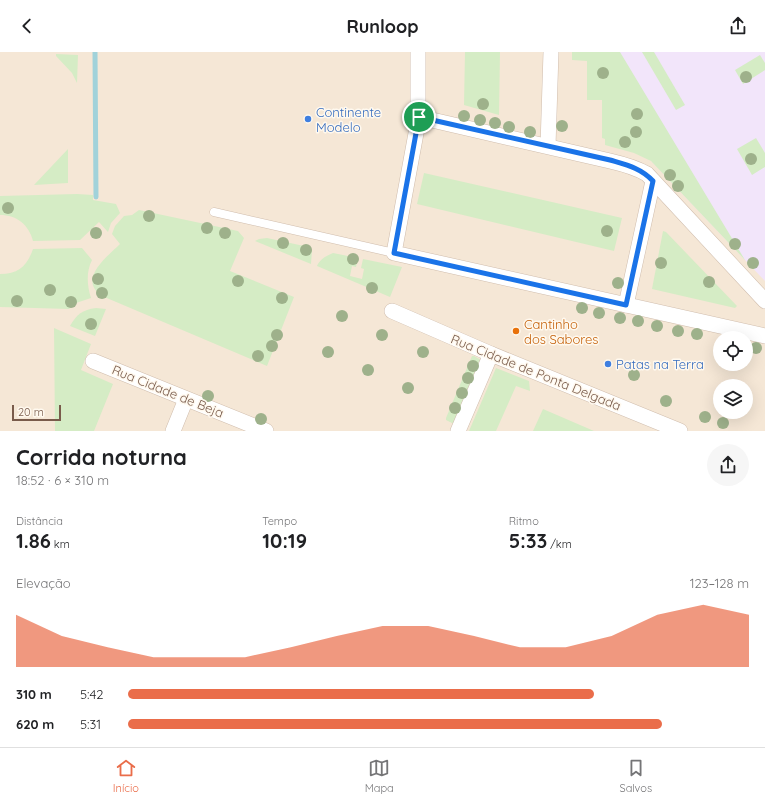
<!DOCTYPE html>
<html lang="pt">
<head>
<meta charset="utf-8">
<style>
  :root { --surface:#fff; --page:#f6f6f6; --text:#202124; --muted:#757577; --line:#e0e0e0; --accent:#ea6d4a }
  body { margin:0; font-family:Quicksand,sans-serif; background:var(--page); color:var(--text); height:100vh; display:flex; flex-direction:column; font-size:15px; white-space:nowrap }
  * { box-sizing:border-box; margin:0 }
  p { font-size:13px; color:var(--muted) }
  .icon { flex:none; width:22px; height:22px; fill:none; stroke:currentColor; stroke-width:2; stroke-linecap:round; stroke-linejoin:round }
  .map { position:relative; height:379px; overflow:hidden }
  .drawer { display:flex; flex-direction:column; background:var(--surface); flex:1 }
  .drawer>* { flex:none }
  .buttons { position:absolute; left:713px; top:279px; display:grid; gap:8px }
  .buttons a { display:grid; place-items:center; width:40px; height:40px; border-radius:50%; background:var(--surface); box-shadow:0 4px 16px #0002; font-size:20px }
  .scale { position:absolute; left:12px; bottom:10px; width:49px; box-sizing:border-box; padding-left:4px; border:2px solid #795b4b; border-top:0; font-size:11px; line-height:14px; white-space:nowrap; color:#795b4b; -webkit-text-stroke:3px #fff9ef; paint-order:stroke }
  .pin { position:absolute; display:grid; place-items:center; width:34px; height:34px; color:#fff; margin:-17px; border:2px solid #fff; border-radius:50%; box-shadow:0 1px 4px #0007 }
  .round { display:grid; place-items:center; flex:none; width:42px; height:42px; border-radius:21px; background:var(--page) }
  .summary { display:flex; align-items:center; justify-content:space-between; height:68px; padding:0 16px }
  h1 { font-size:22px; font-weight:700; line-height:30px }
  .stats { display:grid; grid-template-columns:repeat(3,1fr); gap:6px; height:68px; padding:4px 16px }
  .stats div { display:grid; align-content:center }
  .stats b { font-size:20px; font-weight:700 }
  .stats small { font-size:11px; font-weight:400 }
  .stats p { font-size:11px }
  .chart { height:112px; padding:8px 16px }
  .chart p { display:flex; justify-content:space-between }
  .chart svg { width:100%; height:72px; margin-top:4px; fill:var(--accent); opacity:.7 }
  ul { padding:0 16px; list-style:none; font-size:13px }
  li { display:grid; grid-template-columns:64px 48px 1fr; align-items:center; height:30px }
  li i { height:10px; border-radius:5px; background:var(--accent) }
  header { display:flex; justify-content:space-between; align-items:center; height:52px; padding:0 16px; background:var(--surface); font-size:18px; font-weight:700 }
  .tab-bar { display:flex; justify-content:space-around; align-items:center; height:56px; border-top:1px solid var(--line); background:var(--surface); font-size:11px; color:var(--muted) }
  .tab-bar a { display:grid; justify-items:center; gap:2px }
  .tab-bar .on { color:var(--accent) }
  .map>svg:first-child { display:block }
</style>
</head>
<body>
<header><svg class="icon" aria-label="back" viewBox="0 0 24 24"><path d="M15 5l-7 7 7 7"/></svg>Runloop<svg class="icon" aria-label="share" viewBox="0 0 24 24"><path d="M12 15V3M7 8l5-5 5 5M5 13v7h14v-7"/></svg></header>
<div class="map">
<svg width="765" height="379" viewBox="0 0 765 379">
  <rect width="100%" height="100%" fill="#fdf5e8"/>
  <path fill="#f5e7d6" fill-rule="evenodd" d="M0,0H765V379H0ZM720,286H746V312H720ZM720,334H746V360H720Z"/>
  <path fill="#f2e5fa" d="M591,0H765V229L637,94L614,55Z"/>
  <g fill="#d5ecc5">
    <path d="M465,0H500L499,63L464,53Z"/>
    <path d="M572,0H620L745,208L651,109L634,101L605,93V87L602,86V48H587V9L572,8Z"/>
    <path d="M642,0H654L685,53L676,58Z"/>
    <path d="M56,2L78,3L77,31L72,21L56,4Z"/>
    <path d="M760,3L765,11V18L743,32L735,18Z"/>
    <path d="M756,86L765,101V115L752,123L737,97Z"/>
    <path d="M68,97V131L34,133Z"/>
    <path d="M424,121L622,166L614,199L417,152Z"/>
    <path d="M77,142L93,143V148L116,152L120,161L111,171L108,180L99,170L80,188L33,189C29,173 17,163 0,163V144Z"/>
    <path d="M139,158L238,179L244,186L230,219L294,245L267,314L102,244C77,227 107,205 120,192L112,182L115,174L124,164L132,163Z"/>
    <path d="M663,179L666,180L737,254L735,256L652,237Z"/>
    <path d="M267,186L304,194L312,198L311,212L255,189L259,187Z"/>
    <path d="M82,196L92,208C86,220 87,233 91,246L76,251L69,257L0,255V222C19,222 27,214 33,197Z"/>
    <path d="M333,201L358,206L356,215L352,214L350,224L362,227L364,217L361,216L363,207L402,215L390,245L317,214C320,207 326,204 333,201Z"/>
    <path d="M96,256L106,257L95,284L70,274C77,262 82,258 96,256Z"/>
    <path d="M54,276L91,292L81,318L113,332L94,379H55Z"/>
    <path d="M472,304H474L481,308L454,371H452L446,368V366Z"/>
    <path d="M496,316L529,329L530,339L516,334L496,379H469Z"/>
    <path d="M543,357L594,379H533Z"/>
  </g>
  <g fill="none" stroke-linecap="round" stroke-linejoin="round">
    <path stroke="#a1d2da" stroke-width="5" d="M95,0L96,145"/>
    <g stroke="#d0bdad" stroke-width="9">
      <path id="lane" d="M214,160L394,201"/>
    </g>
    <g stroke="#d0bdad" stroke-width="16">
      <g id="street">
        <path d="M418,0V53L419,65L394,201L765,284"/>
        <path d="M419,65L610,109C623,112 635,115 647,122L765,249"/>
        <path d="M548,94L551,0"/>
        <path d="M626,253L653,129"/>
        <path d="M392,259L491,302L680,379"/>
        <path d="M93,309L266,379"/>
        <path d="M173,379L186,347"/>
        <path d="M458,379L491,302"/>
      </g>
    </g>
    <use href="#lane" stroke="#fff" stroke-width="8"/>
    <use href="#street" stroke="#fff" stroke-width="15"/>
  </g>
  <g fill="#9eb18b">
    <circle cx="603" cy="21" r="6"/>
    <circle cx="746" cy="25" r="6"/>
    <circle cx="483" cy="52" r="6"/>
    <circle cx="637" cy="62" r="6"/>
    <circle cx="464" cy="64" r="6"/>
    <circle cx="480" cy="68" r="6"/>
    <circle cx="495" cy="71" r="6"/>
    <circle cx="562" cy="74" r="6"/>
    <circle cx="509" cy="75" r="6"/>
    <circle cx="530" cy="80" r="6"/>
    <circle cx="636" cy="80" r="6"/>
    <circle cx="625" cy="90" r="6"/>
    <circle cx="751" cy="107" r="6"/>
    <circle cx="670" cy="123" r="6"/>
    <circle cx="678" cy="134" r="6"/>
    <circle cx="8" cy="156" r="6"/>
    <circle cx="149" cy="164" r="6"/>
    <circle cx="207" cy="176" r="6"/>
    <circle cx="607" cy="179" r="6"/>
    <circle cx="96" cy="181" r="6"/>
    <circle cx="225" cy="181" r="6"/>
    <circle cx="283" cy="191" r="6"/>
    <circle cx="735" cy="192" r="6"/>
    <circle cx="306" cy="198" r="6"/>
    <circle cx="353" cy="207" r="6"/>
    <circle cx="661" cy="211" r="6"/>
    <circle cx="753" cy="211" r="6"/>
    <circle cx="98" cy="227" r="6"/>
    <circle cx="238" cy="229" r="6"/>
    <circle cx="709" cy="230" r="6"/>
    <circle cx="618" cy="231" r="6"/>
    <circle cx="372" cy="236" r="6"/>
    <circle cx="50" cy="238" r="6"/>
    <circle cx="102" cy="241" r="6"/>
    <circle cx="282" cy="246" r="6"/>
    <circle cx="17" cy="249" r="6"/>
    <circle cx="71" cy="250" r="6"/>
    <circle cx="582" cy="256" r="6"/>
    <circle cx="599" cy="261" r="6"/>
    <circle cx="342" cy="264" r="6"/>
    <circle cx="620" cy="266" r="6"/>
    <circle cx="638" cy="269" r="6"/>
    <circle cx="91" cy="272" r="6"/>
    <circle cx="657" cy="274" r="6"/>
    <circle cx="678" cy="279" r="6"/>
    <circle cx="697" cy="282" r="6"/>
    <circle cx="277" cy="283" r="6"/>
    <circle cx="382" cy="283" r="6"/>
    <circle cx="272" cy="294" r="6"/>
    <circle cx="756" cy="296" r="6"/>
    <circle cx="328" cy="300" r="6"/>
    <circle cx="423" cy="300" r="6"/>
    <circle cx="258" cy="304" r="6"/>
    <circle cx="473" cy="314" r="6"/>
    <circle cx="368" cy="318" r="6"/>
    <circle cx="634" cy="323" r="6"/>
    <circle cx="468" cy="326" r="6"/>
    <circle cx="408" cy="336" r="6"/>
    <circle cx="462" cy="341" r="6"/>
    <circle cx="208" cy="344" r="6"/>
    <circle cx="666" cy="349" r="6"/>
    <circle cx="455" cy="356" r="6"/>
    <circle cx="705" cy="365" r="6"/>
    <circle cx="261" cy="367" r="6"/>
    <circle cx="723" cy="371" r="6"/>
  </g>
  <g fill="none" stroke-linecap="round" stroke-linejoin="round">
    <g stroke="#fff" stroke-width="8">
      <path id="route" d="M419,65L610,108C627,113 641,116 653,129L626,253L394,201Z"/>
    </g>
    <use href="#route" stroke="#1a73e8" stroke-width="5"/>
  </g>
  <g fill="#3f7fe0" stroke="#fff9ef" stroke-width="1.5">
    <circle cx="308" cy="67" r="4"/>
    <circle cx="608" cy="312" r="4"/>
  </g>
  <circle fill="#e8710a" stroke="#fff9ef" stroke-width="1.5" cx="516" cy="279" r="4"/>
  <g text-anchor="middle" stroke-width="3" stroke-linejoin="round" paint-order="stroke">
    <g font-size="13" fill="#366cbe" stroke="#fff9ef" text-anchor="start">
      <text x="316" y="65">Continente<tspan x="316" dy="15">Modelo</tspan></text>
      <text x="616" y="317">Patas na Terra</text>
    </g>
    <g font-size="13" fill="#c56008" stroke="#fff9ef" text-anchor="start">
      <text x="524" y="277">Cantinho<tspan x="524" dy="15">dos Sabores</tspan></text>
    </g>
    <g font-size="13" fill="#795b4b" stroke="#fff9ef">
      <text transform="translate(536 320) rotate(22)" y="5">Rua Cidade de Ponta Delgada</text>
      <text transform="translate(168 339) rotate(22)" y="5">Rua Cidade de Beja</text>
    </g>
  </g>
</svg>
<div class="buttons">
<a><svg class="icon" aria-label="locate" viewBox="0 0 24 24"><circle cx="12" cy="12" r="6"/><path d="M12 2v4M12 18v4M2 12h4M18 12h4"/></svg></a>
<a><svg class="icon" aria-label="layers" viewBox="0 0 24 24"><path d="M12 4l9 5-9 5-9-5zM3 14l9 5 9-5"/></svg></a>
</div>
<div class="scale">20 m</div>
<div class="pin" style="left:419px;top:65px;background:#1e9e55"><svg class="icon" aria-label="arrive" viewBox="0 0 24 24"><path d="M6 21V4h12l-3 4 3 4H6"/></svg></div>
</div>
<section class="drawer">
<div class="summary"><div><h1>Corrida noturna</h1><p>18:52 · 6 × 310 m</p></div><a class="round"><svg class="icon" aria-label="share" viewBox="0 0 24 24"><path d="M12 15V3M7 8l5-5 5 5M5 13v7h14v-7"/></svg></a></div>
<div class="stats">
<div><p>Distância</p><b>1.86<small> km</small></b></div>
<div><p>Tempo</p><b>10:19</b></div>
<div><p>Ritmo</p><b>5:33<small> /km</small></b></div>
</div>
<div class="chart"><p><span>Elevação</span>123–128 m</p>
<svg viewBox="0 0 160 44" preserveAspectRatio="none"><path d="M0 44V12L10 25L20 32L30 38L40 38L50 38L60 32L70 25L80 19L90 19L100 25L110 32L120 32L130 25L140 12L150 6L160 12V44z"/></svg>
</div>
<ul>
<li><b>310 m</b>5:42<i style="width:75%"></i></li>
<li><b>620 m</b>5:31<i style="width:86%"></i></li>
</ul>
</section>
<nav class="tab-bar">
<a class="on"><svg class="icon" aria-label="home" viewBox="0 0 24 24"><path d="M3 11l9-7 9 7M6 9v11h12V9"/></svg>Início</a>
<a><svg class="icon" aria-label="map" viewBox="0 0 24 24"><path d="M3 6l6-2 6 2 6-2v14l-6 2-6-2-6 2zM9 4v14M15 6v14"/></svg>Mapa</a>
<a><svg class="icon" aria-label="saved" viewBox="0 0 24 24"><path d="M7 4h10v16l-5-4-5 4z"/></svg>Salvos</a>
</nav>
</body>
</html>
